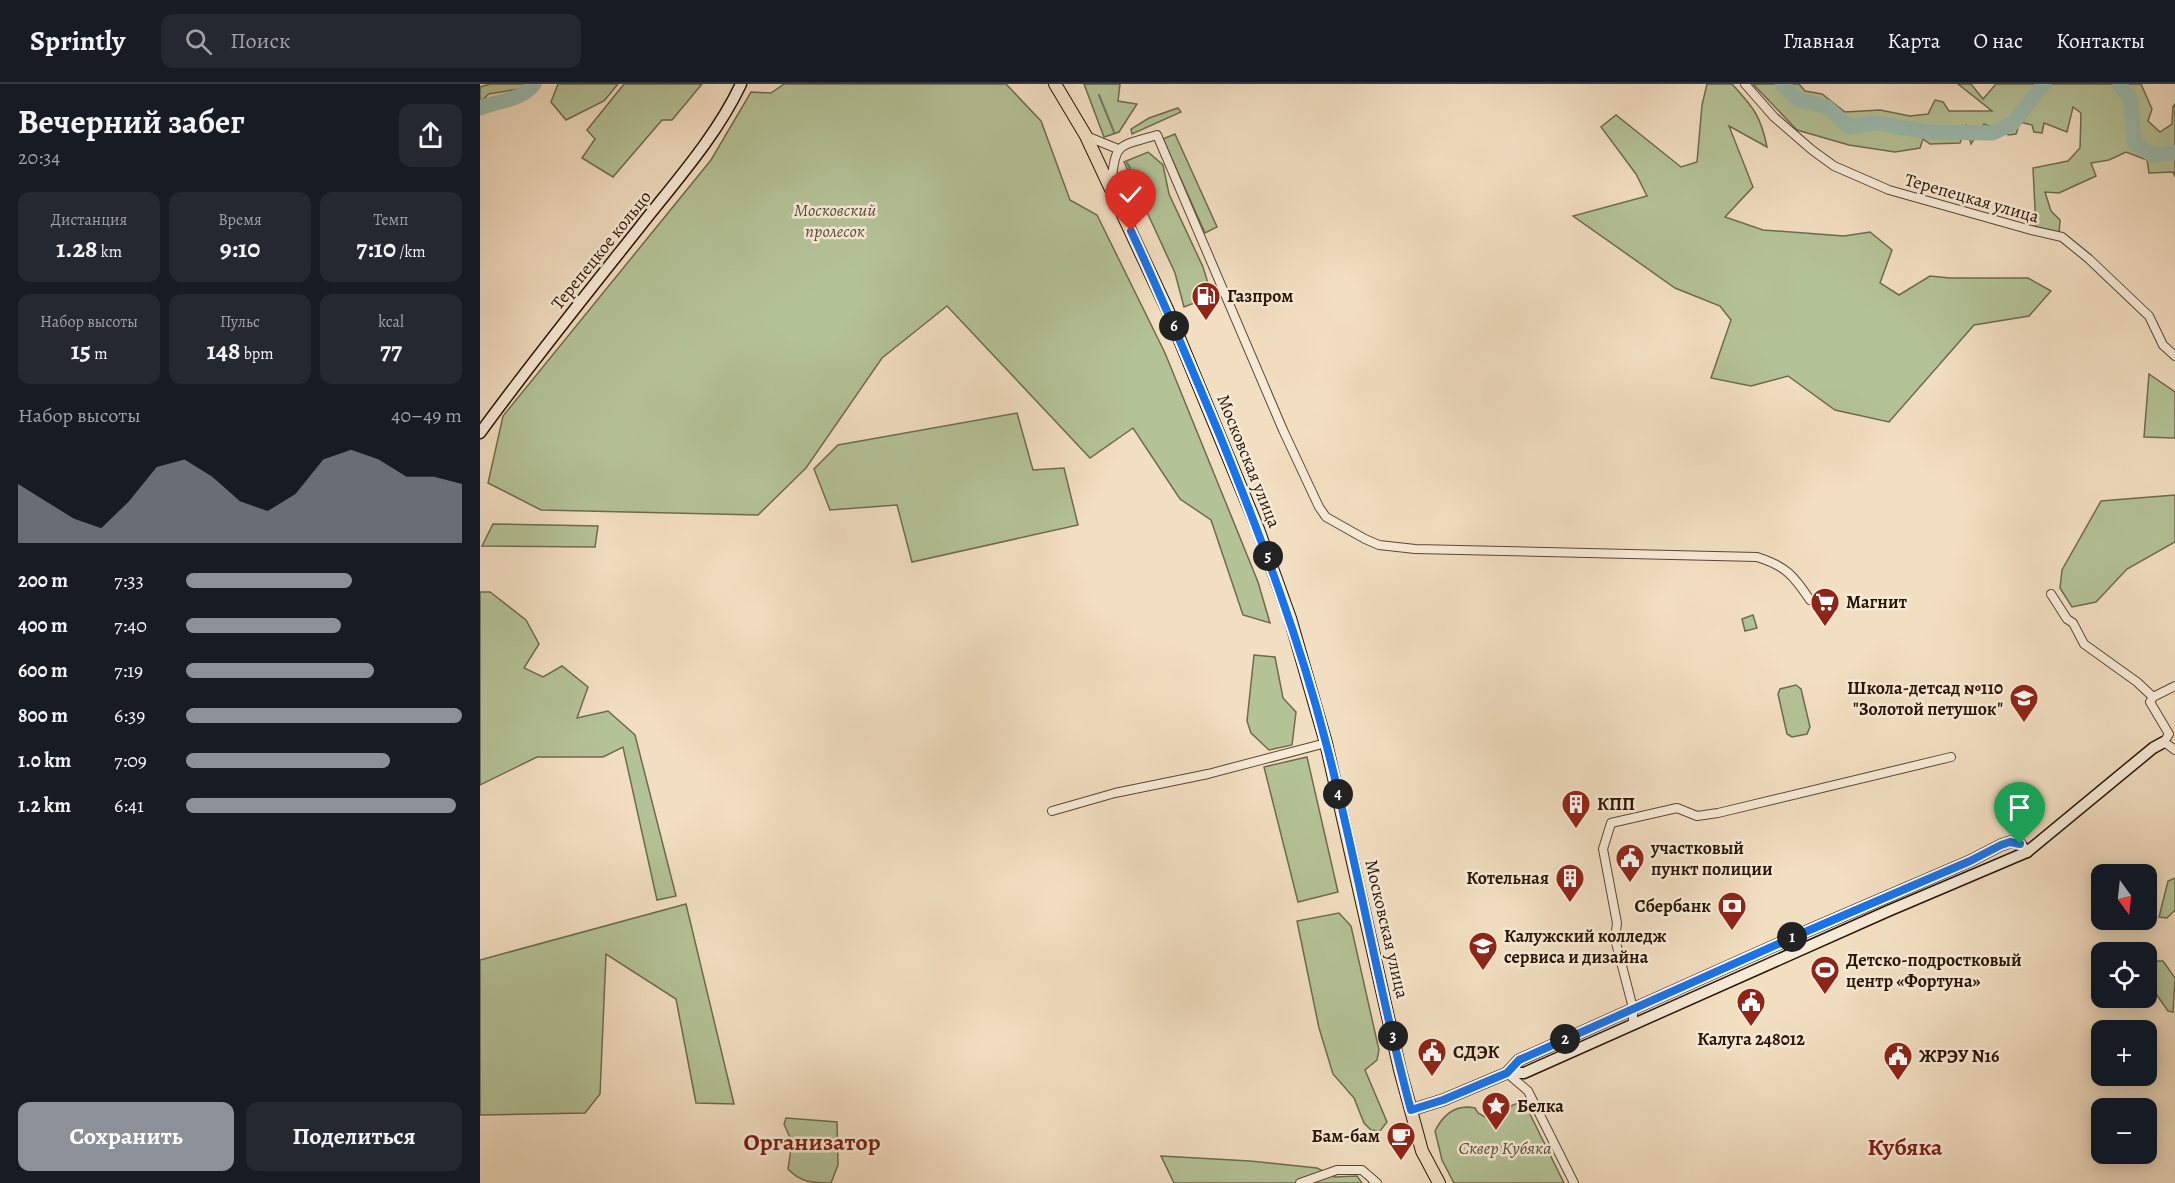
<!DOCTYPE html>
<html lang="ru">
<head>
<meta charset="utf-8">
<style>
  :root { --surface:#171b24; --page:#242831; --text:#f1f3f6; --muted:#9ea1a6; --line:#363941; --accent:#8c9099 }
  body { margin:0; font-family:Alegreya,serif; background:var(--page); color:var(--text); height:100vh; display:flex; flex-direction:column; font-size:22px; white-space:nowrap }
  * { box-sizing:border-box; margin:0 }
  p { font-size:20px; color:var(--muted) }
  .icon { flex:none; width:33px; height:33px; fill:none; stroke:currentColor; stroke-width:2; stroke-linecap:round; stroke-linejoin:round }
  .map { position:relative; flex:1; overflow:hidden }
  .panel { display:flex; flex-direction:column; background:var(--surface); width:480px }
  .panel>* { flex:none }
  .needle { width:39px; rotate:165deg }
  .controls { position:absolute; left:1611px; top:780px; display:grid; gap:12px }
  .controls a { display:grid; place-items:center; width:66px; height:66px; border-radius:12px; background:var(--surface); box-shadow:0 3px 15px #0003; font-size:30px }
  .pin { position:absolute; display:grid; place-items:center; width:51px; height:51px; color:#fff; margin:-62px -26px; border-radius:50% 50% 50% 0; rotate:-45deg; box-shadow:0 0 6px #0007 }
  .pin .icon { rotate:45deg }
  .km { position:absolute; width:30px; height:30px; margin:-15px; border-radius:50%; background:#222; color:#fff; font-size:16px; line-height:30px; text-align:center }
  .round { display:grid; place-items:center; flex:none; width:63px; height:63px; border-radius:12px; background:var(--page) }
  .overview { display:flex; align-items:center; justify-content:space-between; height:102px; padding:0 18px }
  h1 { font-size:33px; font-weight:600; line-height:45px }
  .metrics { display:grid; grid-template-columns:repeat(3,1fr); gap:9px; height:102px; padding:6px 18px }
  .metrics div { display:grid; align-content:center; border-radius:12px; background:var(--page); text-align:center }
  .metrics b { font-size:26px; font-weight:600 }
  .metrics small { font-size:16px; font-weight:400 }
  .metrics p { font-size:16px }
  .chart { height:168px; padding:12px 18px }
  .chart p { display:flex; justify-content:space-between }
  .chart svg { width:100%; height:108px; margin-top:6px; fill:var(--accent); opacity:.7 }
  .action { display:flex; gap:12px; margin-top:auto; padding:12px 18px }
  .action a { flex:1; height:69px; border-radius:12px; background:var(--accent); color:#fff; font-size:24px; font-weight:600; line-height:69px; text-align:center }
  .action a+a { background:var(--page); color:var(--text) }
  ul { padding:0 18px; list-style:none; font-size:20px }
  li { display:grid; grid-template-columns:96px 72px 1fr; align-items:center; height:45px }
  li i { height:15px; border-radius:8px; background:var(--accent) }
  header { display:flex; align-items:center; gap:36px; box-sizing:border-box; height:84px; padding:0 30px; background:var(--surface); border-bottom:2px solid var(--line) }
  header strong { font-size:28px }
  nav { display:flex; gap:33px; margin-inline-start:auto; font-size:21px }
  .search { width:420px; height:54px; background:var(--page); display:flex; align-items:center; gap:15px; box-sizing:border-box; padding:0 21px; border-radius:12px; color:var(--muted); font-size:22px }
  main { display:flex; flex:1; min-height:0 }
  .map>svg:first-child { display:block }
</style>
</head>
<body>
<header>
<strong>Sprintly</strong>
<div class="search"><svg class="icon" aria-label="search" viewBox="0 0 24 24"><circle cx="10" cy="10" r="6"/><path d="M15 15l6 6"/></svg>Поиск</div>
<nav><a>Главная</a><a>Карта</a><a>О нас</a><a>Контакты</a></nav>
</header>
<main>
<section class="panel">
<div class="overview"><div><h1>Вечерний забег</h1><p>20:34</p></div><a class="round"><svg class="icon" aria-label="share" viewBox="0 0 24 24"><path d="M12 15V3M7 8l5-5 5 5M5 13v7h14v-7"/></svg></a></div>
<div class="metrics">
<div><p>Дистанция</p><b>1.28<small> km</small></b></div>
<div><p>Время</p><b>9:10</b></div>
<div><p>Темп</p><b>7:10<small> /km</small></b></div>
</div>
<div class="metrics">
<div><p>Набор высоты</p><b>15<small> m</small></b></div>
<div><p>Пульс</p><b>148<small> bpm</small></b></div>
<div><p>kcal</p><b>77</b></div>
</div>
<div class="chart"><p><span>Набор высоты</span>40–49 m</p>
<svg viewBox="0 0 160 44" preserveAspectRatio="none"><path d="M0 44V20L10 27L20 34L30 38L40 27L50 13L60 10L70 17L80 27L90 31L100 24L110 10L120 6L130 10L140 17L150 17L160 20V44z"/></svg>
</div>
<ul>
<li><b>200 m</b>7:33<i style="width:60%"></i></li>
<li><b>400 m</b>7:40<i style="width:56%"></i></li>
<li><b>600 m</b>7:19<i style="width:68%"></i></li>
<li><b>800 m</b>6:39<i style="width:100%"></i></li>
<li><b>1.0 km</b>7:09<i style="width:74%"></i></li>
<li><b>1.2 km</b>6:41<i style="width:98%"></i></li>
</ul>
<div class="action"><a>Сохранить</a><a>Поделиться</a></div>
</section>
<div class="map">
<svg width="1695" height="1099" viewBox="0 0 1695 1099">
  <rect width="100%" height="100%" fill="#f2dec1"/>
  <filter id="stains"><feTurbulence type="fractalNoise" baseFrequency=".00333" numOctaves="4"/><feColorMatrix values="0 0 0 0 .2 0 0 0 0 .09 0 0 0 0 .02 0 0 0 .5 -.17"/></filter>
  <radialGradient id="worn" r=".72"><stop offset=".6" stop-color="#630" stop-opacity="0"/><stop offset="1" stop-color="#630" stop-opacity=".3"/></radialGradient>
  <g fill="#b4c297" stroke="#6e6b4e" stroke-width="1.5">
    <path d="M10,0H46L44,4L9,10L0,18V3Z"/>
    <path d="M78,0H138L124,17L86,36L71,18Z"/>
    <path d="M144,0H222L192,36H182L133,93L102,74L115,55L107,46Z"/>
    <path d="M304,0H526L561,37L590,116L617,131L685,269L778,498L790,539L763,531L731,436L700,415L653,344L610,374L467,222L402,274L326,384L278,431L61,426L8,399L23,332L231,76L271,8L291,9Z"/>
    <path d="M604,0H640L638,17L657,20L639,48L624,53Z"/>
    <path d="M1227,0H1252C1273,23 1281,32 1287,63L1249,42L1273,103L1245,133L1283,146L1364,152L1390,148L1412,166L1400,199L1419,211L1450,192L1470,194H1548L1571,207L1549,232L1494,241L1409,338L1355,326L1308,292L1271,302L1231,294L1251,236L1240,222L1195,204L1093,132L1167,112L1156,90L1121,43L1136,31L1201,83L1217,78L1222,21Z"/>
    <path d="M1273,0H1319L1325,7L1342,10L1365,28L1400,26L1430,32L1448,30L1455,16L1463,18L1469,27H1512L1478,0H1491L1503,15L1516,0H1661L1672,25L1668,37L1680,48L1692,40L1693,22L1695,20V93L1693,88L1669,89L1667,76L1646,68L1629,76L1611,79L1616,92L1579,109L1565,108L1571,127L1580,136L1579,149L1556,144L1553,84L1588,77L1600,64L1601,29L1593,23L1587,48L1564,39L1562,49L1554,48L1552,41L1540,38L1536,50L1529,51L1504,40L1491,60L1486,42L1480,59L1450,60L1443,55L1440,64L1415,68L1369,61L1317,46Z"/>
    <path d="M698,24L701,28L652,50L651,45L669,34Z"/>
    <path d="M695,50L737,143L725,149L683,55Z"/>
    <path d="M668,68L683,81L689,110L723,183L732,212L704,223L695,189L644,78Z"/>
    <path d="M1669,290L1695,308V354L1664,353Z"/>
    <path d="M537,329L553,386L584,384L598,441L432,478L417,421L350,426L334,385L358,361Z"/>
    <path d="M1695,411V458L1647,485L1616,518L1592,523L1580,504L1582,486L1621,417Z"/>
    <path d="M13,440L118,442L115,463L2,462Z"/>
    <path d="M0,508H10L46,536L59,560L44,584L63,593L82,582L108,603L97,634L128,627L155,651L196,812L177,816L143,663L123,673H57L0,701Z"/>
    <path d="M1273,531L1277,544L1265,547L1262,535Z"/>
    <path d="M774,571L795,573L803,614L816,628L812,661L789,666L771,649L767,637Z"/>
    <path d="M1316,601L1321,605L1330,643L1327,650L1312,653L1307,650L1298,610L1300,605Z"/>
    <path d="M827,673L858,808L818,818L784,683Z"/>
    <path d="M1695,794V826L1687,834L1679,833L1688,797Z"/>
    <path d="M206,820L254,1020L216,1019L196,915L126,870L120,1010L105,1029L0,1031V876Z"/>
    <path d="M859,829L871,842L899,966L897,976L885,986L907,1038L900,1047L891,1046L884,1039L874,1014L853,990L839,944L817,837Z"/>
    <path d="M1678,877H1683L1695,894L1693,928L1688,927L1667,897V885Z"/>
    <path d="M1038,1019L1046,1022L1084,1099H974L962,1076L955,1047C963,1031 976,1020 995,1024L998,1029L1005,1033Z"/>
    <path d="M306,1034L357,1038L358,1081L351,1099C333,1099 321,1099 308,1085L312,1058L304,1040Z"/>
    <path d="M681,1072L770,1077L837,1084L855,1093L877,1092L882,1099H694Z"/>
  </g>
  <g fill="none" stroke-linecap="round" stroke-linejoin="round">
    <g stroke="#6d796b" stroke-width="2">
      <path d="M619,11L634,48"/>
      <path d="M647,90L650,84L647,79"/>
    </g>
    <g stroke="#9bbcb0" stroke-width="15">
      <path d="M1302,0L1318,16L1347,23L1369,43L1395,39L1449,48L1513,49L1533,39L1564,0"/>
      <path d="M1639,0L1650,14L1655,59L1672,71L1695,69"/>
      <path d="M0,24C19,16 41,17 54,0"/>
    </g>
    <g stroke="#5b4633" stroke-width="10">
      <g id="street">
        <path d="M1265,0L1294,33L1332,66L1354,82L1409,106L1551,146L1582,153L1609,175L1669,232L1683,261L1695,272"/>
        <path d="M606,52L638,65"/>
        <path d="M631,101C636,58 636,63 677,51L803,346L839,423L846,433L885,455L899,461L935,465L1277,473C1306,482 1314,492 1330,516"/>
        <path d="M1571,510L1587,535L1593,539L1604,560L1657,598L1673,613L1670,618L1689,650L1684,658L1695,666"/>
        <path d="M1673,613L1695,602"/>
        <path d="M572,727L635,709L728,690L846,659"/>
        <path d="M1153,940V924L1135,855L1137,839L1123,765L1131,739L1197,724L1217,732L1238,729L1471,673"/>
        <path d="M1027,989L1048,1007L1094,1099"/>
        <path d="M820,1099L857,1086H882L897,1099"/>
      </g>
    </g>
    <g stroke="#291404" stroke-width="13">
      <g id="secondary">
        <path d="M0,349C51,279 105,212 159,144C195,98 236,53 261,0"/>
        <path d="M1027,989H1044L1408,827L1547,768L1673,664L1684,658"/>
        <path d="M931,1026L963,1016L1027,989L1039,976L1325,848L1490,777L1521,761L1530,758L1540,760L1547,768"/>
      </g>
    </g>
    <g stroke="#291404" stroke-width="14">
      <path id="primary" d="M575,0L606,52L687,225L778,445L810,534L846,659L920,986L942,1067L959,1099"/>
    </g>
    <use href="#street" stroke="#f7ead7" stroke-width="8"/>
    <use href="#secondary" stroke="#f7ead7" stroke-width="10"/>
    <use href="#primary" stroke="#f2dec1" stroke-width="12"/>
  </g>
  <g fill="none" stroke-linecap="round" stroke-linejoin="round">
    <g stroke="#fff" stroke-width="12">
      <path id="route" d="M651,147C683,215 711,283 740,352C781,453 819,554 846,659C878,781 898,905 931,1026L963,1016L1027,989L1039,976L1325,848L1490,777L1521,761L1530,758L1540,760"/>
    </g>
    <use href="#route" stroke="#1a73e8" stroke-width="8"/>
  </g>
  <defs>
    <g id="fuel-pin" transform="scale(1.5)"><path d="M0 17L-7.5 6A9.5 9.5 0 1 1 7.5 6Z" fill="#8f2418" stroke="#f7ead7"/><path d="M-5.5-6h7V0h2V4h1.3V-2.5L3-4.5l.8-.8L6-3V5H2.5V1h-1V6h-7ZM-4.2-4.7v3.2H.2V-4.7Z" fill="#fff"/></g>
    <g id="supermarket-pin" transform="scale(1.5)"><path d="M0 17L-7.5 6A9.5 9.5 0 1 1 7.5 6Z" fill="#8f2418" stroke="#f7ead7"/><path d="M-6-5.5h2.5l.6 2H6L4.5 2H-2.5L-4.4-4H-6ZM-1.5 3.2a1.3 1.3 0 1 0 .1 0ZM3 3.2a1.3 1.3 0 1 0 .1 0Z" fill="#fff"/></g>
    <g id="school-pin" transform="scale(1.5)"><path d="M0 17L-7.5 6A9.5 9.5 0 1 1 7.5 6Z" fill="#8f2418" stroke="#f7ead7"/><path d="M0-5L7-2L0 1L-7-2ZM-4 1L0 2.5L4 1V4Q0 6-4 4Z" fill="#fff"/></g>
    <g id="building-pin" transform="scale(1.5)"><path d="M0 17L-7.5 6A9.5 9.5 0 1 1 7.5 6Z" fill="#8f2418" stroke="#f7ead7"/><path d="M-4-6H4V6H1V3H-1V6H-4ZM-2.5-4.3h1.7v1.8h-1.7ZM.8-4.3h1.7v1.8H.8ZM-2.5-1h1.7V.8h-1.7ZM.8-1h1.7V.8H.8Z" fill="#fff"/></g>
    <g id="civic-pin" transform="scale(1.5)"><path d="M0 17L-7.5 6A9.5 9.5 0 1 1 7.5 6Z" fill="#8f2418" stroke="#f7ead7"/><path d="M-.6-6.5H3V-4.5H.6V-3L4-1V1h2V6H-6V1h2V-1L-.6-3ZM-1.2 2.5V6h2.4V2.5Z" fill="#fff"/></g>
    <g id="bank-pin" transform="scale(1.5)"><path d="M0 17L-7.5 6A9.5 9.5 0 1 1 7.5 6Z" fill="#8f2418" stroke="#f7ead7"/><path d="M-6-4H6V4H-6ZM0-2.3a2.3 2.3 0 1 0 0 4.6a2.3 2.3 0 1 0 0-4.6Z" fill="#fff"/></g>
    <g id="university-pin" transform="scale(1.5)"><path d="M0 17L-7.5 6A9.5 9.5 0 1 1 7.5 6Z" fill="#8f2418" stroke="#f7ead7"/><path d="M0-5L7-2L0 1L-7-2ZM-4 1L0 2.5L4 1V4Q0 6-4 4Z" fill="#fff"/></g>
    <g id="stadium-pin" transform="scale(1.5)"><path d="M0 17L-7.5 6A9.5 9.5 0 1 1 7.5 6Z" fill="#8f2418" stroke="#f7ead7"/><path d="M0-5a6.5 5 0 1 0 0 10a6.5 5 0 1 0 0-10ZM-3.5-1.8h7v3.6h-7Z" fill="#fff"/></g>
    <g id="sight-pin" transform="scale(1.5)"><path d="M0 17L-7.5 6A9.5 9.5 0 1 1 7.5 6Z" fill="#8f2418" stroke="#f7ead7"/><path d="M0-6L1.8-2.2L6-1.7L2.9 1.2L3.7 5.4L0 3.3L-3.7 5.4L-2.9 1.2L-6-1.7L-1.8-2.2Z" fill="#fff"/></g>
    <g id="cafe-pin" transform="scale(1.5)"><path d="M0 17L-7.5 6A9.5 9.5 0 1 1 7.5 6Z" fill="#8f2418" stroke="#f7ead7"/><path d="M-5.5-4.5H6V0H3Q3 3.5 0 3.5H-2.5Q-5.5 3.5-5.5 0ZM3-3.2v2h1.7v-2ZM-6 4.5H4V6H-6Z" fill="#fff"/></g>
  </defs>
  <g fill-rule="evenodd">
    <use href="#fuel-pin" x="726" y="212"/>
    <use href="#supermarket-pin" x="1345" y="518"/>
    <use href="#school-pin" x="1544" y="614"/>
    <use href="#building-pin" x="1096" y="720"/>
    <use href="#civic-pin" x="1150" y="774"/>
    <use href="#building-pin" x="1090" y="794"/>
    <use href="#bank-pin" x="1252" y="822"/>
    <use href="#university-pin" x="1003" y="862"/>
    <use href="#stadium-pin" x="1345" y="886"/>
    <use href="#civic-pin" x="1271" y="918"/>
    <use href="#civic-pin" x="952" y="968"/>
    <use href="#civic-pin" x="1418" y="972"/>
    <use href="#sight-pin" x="1016" y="1022"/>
    <use href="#cafe-pin" x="921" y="1052"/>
  </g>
  <g text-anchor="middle" stroke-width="5" stroke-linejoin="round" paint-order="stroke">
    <g font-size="18" fill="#291404" stroke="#f7ead7">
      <text transform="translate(1492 114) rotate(16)" y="6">Терепецкая улица</text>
      <text transform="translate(121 166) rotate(-51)" y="6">Терепецкое кольцо</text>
      <text transform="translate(769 377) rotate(68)" y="6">Московская улица</text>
      <text transform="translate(907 845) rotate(77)" y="6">Московская улица</text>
    </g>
    <g font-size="18" font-style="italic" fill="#5a5137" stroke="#f7ead7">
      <text x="355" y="132">Московский<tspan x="355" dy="21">пролесок</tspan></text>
      <text x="1025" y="1070">Сквер Кубяка</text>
    </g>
    <g font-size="18" font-weight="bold" fill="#291404" stroke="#f7ead7" text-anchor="start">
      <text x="747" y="218">Газпром</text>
      <text x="1366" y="524">Магнит</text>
      <text x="1523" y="610" text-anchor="end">Школа-детсад №110<tspan x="1523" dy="21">"Золотой петушок"</tspan></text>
      <text x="1117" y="726">КПП</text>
      <text x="1171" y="770">участковый<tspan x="1171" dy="21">пункт полиции</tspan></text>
      <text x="1069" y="800" text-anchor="end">Котельная</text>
      <text x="1231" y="828" text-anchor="end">Сбербанк</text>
      <text x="1024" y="858">Калужский колледж<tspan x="1024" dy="21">сервиса и дизайна</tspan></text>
      <text x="1366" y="882">Детско-подростковый<tspan x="1366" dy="21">центр «Фортуна»</tspan></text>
      <text x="1271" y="961" text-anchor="middle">Калуга 248012</text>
      <text x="973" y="974">СДЭК</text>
      <text x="1439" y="978">ЖРЭУ N16</text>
      <text x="1037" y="1028">Белка</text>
      <text x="900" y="1058" text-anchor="end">Бам-бам</text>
    </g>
    <g font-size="24" font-weight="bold" fill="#7a1f14" stroke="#f7ead7">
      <text x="332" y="1066">Организатор</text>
      <text x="1425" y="1071">Кубяка</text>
    </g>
  </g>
  <rect width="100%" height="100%" filter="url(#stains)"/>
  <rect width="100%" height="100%" fill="url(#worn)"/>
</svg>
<div class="controls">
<a><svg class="needle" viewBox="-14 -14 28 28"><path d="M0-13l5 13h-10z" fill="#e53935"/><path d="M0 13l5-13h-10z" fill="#9ea1a6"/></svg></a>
<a><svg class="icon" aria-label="locate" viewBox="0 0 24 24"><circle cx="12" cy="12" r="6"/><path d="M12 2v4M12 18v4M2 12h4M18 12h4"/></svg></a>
<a>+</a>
<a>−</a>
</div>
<div class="pin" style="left:1540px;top:760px;background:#1e9e55"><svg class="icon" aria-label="arrive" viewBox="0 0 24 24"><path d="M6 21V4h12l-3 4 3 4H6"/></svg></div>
<div class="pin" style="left:651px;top:147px;background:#d93025"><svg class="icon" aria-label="check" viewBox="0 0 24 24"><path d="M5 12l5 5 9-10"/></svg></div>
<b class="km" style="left:1312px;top:853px">1</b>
<b class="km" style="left:1085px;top:955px">2</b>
<b class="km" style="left:913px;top:952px">3</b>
<b class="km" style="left:858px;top:710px">4</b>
<b class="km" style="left:788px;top:472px">5</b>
<b class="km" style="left:694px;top:242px">6</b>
</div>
</main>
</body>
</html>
